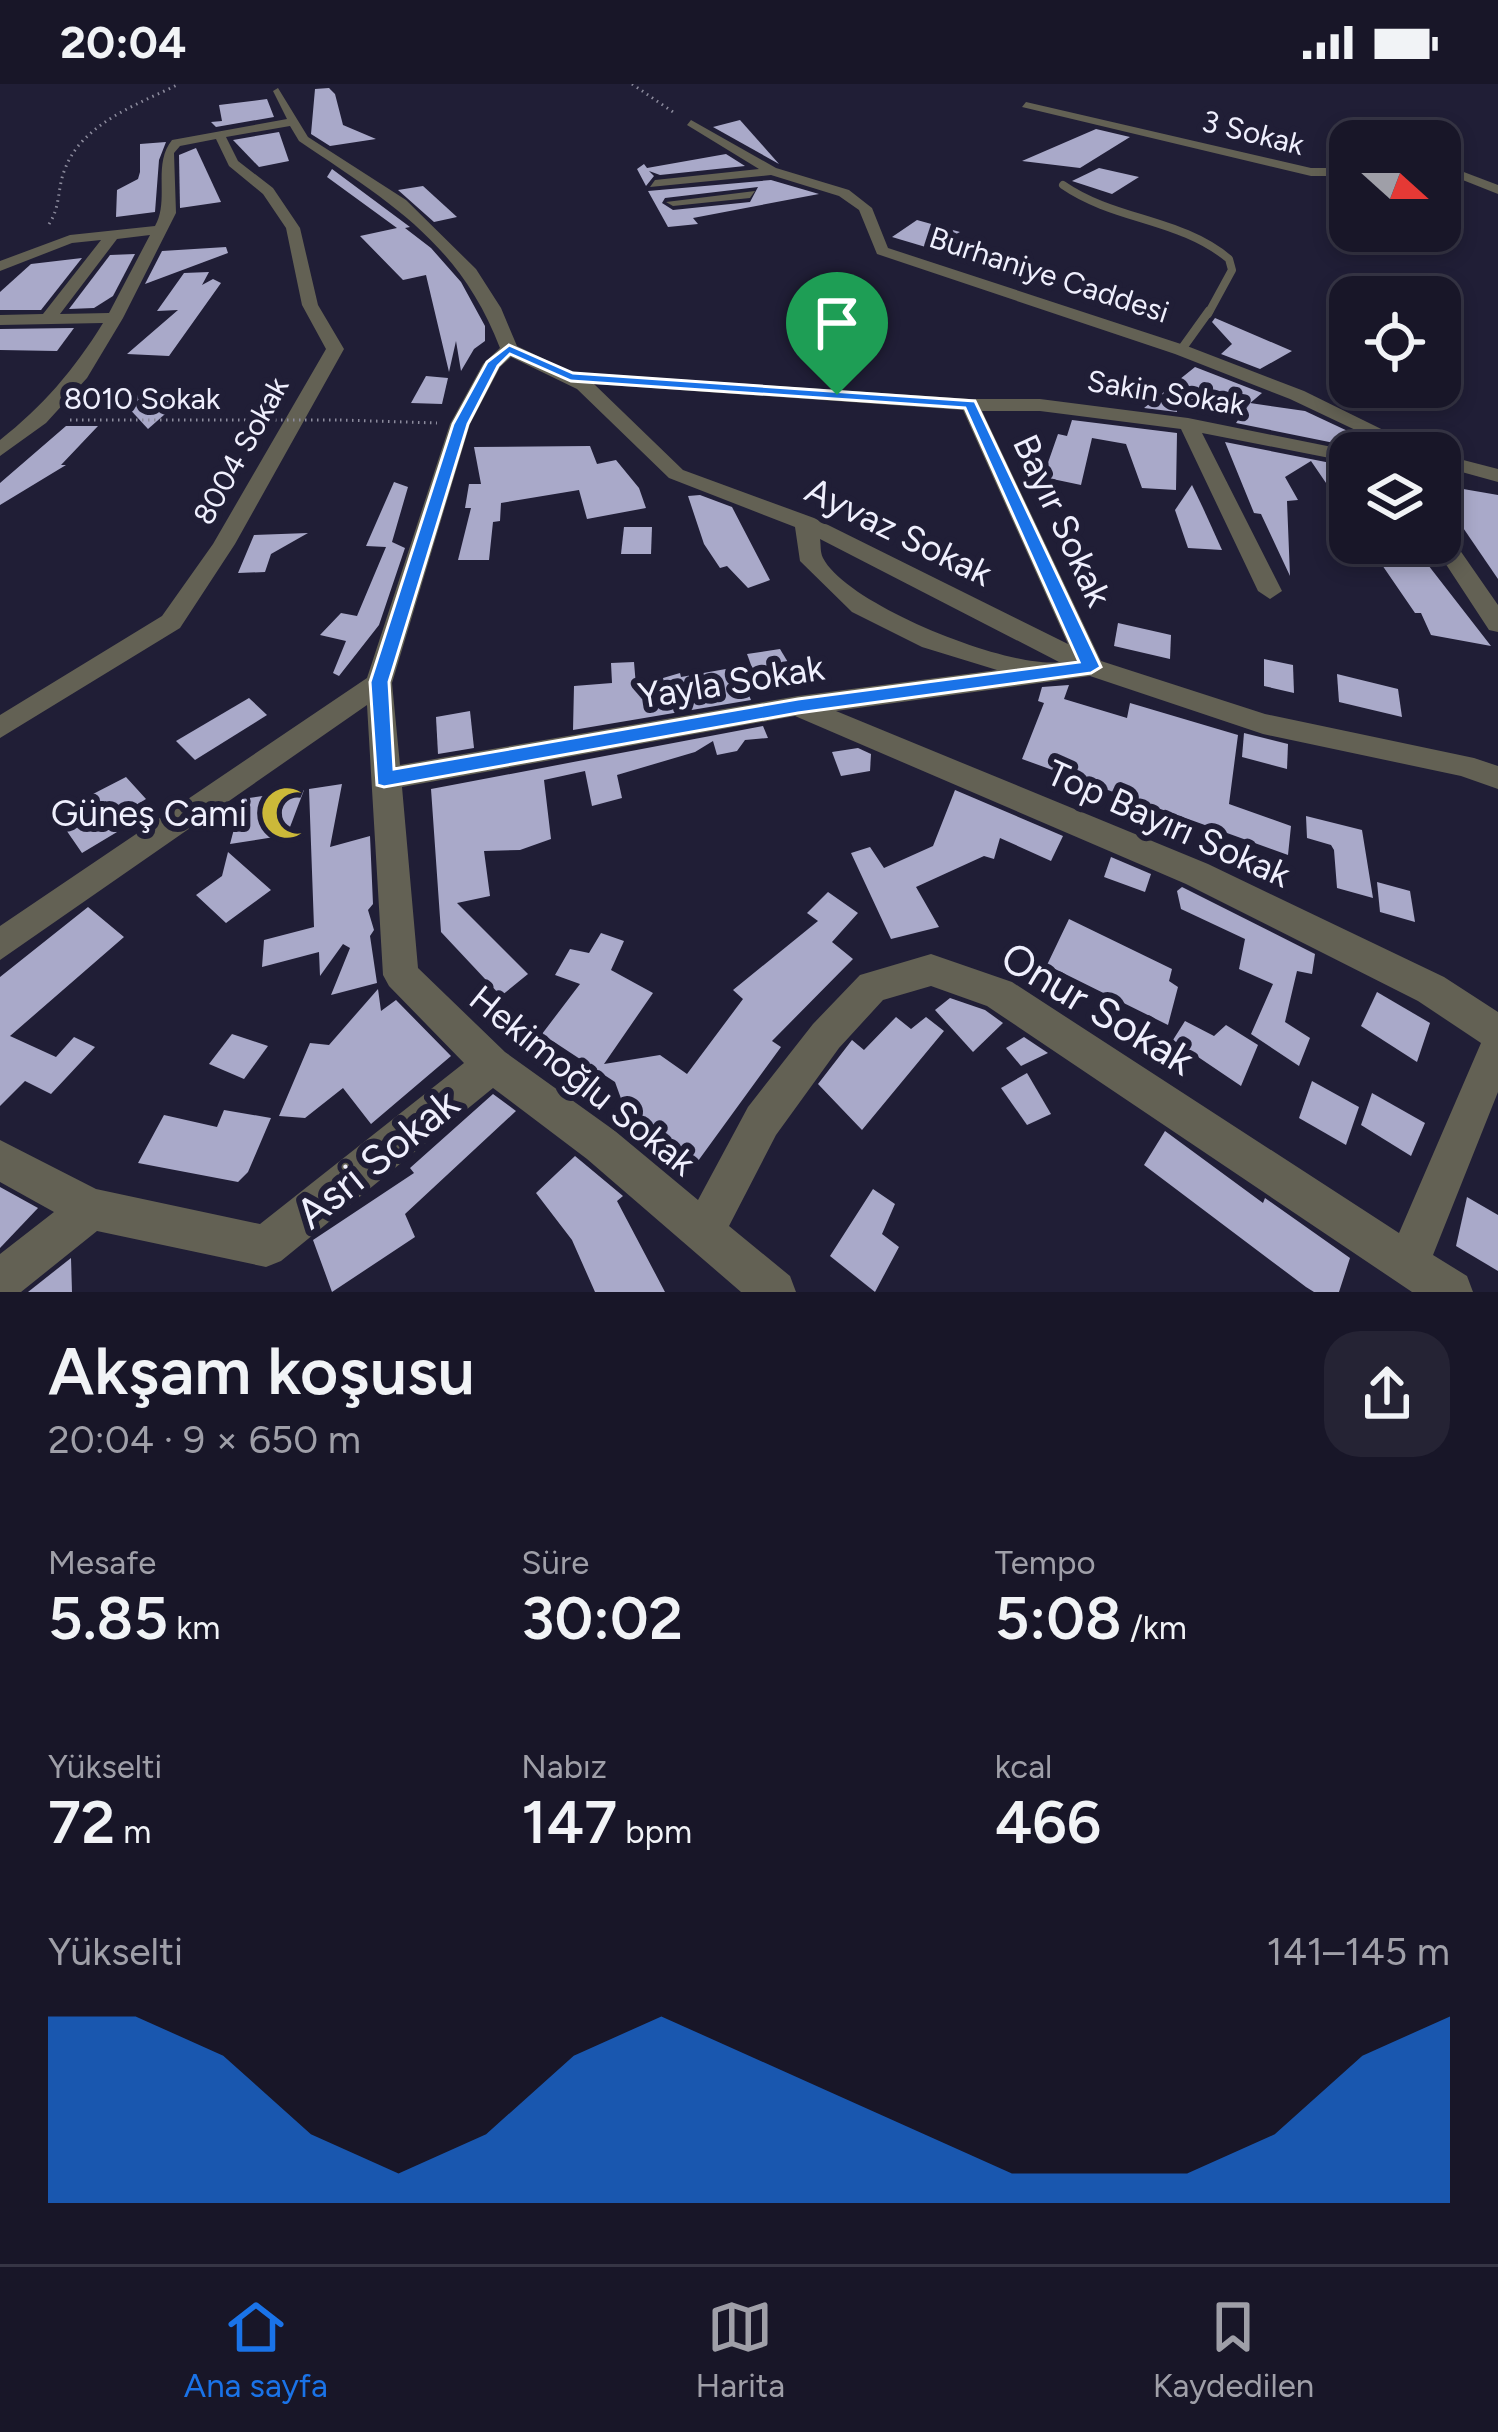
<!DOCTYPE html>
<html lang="tr">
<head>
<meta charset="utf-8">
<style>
  :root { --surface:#181628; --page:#252334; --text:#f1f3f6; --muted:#9f9fa8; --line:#363545; --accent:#1a73e8 }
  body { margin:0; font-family:Figtree,sans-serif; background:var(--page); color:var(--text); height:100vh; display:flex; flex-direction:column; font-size:45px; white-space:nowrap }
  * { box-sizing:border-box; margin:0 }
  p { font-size:39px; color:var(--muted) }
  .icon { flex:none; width:66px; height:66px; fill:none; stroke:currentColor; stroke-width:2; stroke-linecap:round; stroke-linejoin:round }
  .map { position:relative; height:1208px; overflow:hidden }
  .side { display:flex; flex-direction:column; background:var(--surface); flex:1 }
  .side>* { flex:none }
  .needle { width:78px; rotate:111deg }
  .tools { position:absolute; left:1329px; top:36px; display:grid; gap:24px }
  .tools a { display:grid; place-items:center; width:132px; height:132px; border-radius:24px; background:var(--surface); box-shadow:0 6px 18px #0003,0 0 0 3px var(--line); font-size:60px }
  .pin { position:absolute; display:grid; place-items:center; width:102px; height:102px; color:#fff; margin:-123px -51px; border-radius:50% 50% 50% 0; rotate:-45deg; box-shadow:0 0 12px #0007 }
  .pin .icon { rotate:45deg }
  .round { display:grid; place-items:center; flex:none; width:126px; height:126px; border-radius:36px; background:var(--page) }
  .overview { display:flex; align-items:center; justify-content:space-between; height:204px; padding:0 48px }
  h1 { font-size:66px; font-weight:600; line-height:90px }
  .figures { display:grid; grid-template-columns:repeat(3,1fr); gap:18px; height:204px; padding:12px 48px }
  .figures div { display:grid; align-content:center }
  .figures b { font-size:60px; font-weight:600 }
  .figures small { font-size:33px; font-weight:400 }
  .figures p { font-size:33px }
  .chart { height:336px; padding:24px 48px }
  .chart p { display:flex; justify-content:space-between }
  .chart svg { width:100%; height:216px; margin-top:12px; fill:var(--accent); opacity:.7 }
  .status { display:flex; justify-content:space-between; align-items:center; height:84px; padding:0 60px; background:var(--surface); direction:ltr }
  .status svg { height:33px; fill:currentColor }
  .tab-bar { display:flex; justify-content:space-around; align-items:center; height:168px; border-top:3px solid var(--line); background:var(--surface); font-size:33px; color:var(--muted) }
  .tab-bar a { display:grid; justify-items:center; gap:6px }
  .tab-bar .active { color:var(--accent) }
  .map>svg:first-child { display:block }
</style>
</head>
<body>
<div class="status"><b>20:04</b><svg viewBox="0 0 49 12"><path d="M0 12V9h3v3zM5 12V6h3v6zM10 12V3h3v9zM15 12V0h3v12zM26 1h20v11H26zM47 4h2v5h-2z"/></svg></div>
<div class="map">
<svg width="1498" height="1208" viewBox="0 0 1498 1208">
  <rect width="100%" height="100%" fill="#201e36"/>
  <g fill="#a9a9c9" fill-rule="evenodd">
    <path d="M329,4L335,10L343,41L376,55L330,62L311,50L315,5Z"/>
    <path d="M267,15L274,33L216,43L211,38L222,37L219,21Z"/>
    <path d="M740,36L779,80L713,43Z"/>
    <path d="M1096,45L1130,53L1080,84L1022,77Z"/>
    <path d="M279,48L289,77L259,83L233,56Z"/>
    <path d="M166,58L159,76L155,128L116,133L117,106L138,95L140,88V60Z"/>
    <path d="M196,64L221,118L180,124L179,71Z"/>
    <path d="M726,70L745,82L660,91L649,87L654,92L646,102L637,85L644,80L647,84Z"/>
    <path d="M1099,84L1139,93L1112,110L1072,97Z"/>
    <path d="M332,85L410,143L405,144L431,164L461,198L485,242V257L474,265L461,287L456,257L449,288L426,191L403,196L360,152L397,144L327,93Z"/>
    <path d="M771,96L819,110L693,134L698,140L668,143L648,107ZM758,103L750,118L673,126L662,119L665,114Z"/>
    <path d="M423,102L457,133L434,138L398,106Z"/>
    <path d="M917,136L960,148L929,164L892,153Z"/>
    <path d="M226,163L228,169L145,200L162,167Z"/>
    <path d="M135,170L113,212L94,224L69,225L110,171Z"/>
    <path d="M82,174L41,226H0V208L31,180Z"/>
    <path d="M209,188L202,201L213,195L221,199L169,272L127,270L178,226L157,227L184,189Z"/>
    <path d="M1215,234L1292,267L1260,285L1221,270L1232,260L1212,238Z"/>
    <path d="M74,244L57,267L0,266V245Z"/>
    <path d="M1195,283L1262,309L1235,332L1177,322V328L1144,324Z"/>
    <path d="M426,292L448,294L442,320L411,319Z"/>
    <path d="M114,308L181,316L148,345Z"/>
    <path d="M1250,319L1305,327L1352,349L1349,362L1236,339Z"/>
    <path d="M1072,336L1177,349L1176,406L1142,404L1126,360L1092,354L1081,401L1043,393L1058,350L1067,352Z"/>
    <path d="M66,342H98L61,381H66L0,421V399Z"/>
    <path d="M1225,358L1346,382L1345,388L1350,389V434L1311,377L1285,393L1298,416L1287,417L1290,492L1261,430L1254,429Z"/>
    <path d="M590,362L597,380L616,376L639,404L646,424L587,435L579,406L501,419L500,437L493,438L489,476H458L471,424H465L469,400H481L474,363Z"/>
    <path d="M394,398L408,403L392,458L405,464L379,541L339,592L333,589L346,557L320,551L341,529L357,532L386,463L366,462Z"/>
    <path d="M1192,401L1203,424L1222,466L1188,464L1175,426Z"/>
    <path d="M1440,401L1498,411V495L1440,410Z"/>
    <path d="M700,411L732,423L770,496L748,504L727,482L720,484L704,460L688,412Z"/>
    <path d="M624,443H652L651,470H621Z"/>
    <path d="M308,449L271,470L265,488L238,489L254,451Z"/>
    <path d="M1367,459H1411L1491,562L1431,551L1421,529H1415Z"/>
    <path d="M1118,539L1171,551L1170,575L1114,562Z"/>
    <path d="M780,565L795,590L757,597L747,570Z"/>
    <path d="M1264,575L1293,581L1294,609L1264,602Z"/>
    <path d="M634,578L636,602L680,589L681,593L737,583L751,616L573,646L574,602L612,599L611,579Z"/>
    <path d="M1337,590L1398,605L1402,633L1339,618Z"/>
    <path d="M1069,601L1064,615L1127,634L1130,619L1238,651L1229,720L1291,742L1288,771L1022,675L1044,619L1038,617L1042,603Z"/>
    <path d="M249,614L267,631L195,676L176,657Z"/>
    <path d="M470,627L474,664L438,670L436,633Z"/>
    <path d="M763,642L768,654L745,656L737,667L717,671L713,657L695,668L617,691L622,714L592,722L585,687L544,696L551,755L520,766L484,767L490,812L457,819L528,890L501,912L441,848L431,705Z"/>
    <path d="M1244,649L1288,660L1287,685L1242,673Z"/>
    <path d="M858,664L871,670L870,687L841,692L832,668Z"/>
    <path d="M126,693L146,715L109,738L117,748L82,769L62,740L100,718L93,710Z"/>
    <path d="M342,700L330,763L370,752L373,820L368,826L374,846L370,852L377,899L331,911L350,864L343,860L320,892L319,868L262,883L264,856L314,843L309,705Z"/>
    <path d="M304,706L287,751L230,760L242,715Z"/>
    <path d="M955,706L1063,752L1051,777L1000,754L994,775L984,772L916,803L939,843L891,855L851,769L870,763L884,784L933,762Z"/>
    <path d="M1306,732L1362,746L1373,814L1337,804L1334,766L1331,761L1307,754Z"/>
    <path d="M228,768L271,806L226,839L196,811L222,792Z"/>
    <path d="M1111,773L1151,790L1145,808L1104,793Z"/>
    <path d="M1377,798L1410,807L1415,838L1380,828Z"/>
    <path d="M1182,803L1315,870L1312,890L1297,887L1285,938L1310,954L1299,982L1251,950L1273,900L1239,885L1245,855L1181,825L1177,807Z"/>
    <path d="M828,808L858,829L832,858L853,875L772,957L781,963L698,1077L623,1020L615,998L542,950L580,900L555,891L570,865L589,869L601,849L624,857L611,886L653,909L604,980L660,971L687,990L743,915L733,906L818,837L807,829Z"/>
    <path d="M88,823L124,853L10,952L56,973L74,953L95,963L51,1010L25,997L0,1022V893Z"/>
    <path d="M1069,835L1172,885L1169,897L1178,903L1168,941L1047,881Z"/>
    <path d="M378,905L381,927L396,916L451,972L371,1040L343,1004L305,1034L279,1032L310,959L329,961Z"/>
    <path d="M1377,908L1430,939L1417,978L1361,942Z"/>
    <path d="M950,914L985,926L1003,939L973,968L935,926Z"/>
    <path d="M896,933L911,945L926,933L944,947L862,1046L818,1000L852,956L864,966Z"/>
    <path d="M1185,937L1214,952L1226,941L1258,961L1241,1002L1173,956Z"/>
    <path d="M232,950L268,962L244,995L209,980Z"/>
    <path d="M1024,953L1048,969L1021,982L1006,964Z"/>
    <path d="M1027,989L1051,1030L1027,1041L1001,1004Z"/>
    <path d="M1312,997L1359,1023L1346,1061L1299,1034Z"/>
    <path d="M1372,1009L1425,1039L1411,1072L1361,1041Z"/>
    <path d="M493,1010L516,1027L405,1130L415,1153L332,1208L313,1156L414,1089L410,1084Z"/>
    <path d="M224,1026L271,1034L248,1088L238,1098L138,1079L164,1031L217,1043Z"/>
    <path d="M1165,1047L1263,1119L1265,1114L1350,1174L1339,1208H1314L1306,1203L1144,1081Z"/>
    <path d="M575,1072L623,1112L617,1117L665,1208H595L572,1156L536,1109Z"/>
    <path d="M0,1103L38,1124L0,1164Z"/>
    <path d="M873,1105L895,1120L882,1150L899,1163L875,1208L830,1172Z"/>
    <path d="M1467,1113L1498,1131V1187L1456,1162Z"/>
    <path d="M71,1174L72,1208H28Z"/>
  </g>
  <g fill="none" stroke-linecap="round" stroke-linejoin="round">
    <g stroke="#8c8b9d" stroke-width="3" stroke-dasharray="1.5 4.5" stroke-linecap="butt">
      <path d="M632,0L676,30"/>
      <path d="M49,140C61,122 57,104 65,85C82,39 139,20 179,0"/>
      <path d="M70,336H269"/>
      <path d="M340,336L437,339"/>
    </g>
    <path stroke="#636154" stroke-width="8" d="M1063,101C1115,137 1180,134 1229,175L1232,186L1208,230"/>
    <path stroke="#636154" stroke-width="9" d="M1181,266L1209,227"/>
    <g fill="#636154" fill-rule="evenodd">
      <path d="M278,4L308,53L406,116L476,185L501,224L517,262L571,288L970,315H1040L1188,334L1357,368L1350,369V378L1202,349L1282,507L1270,515L1258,507L1181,345L1040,327H982L1101,577L1265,630L1474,674L1498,682V705L1461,692L1263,650L1090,592L836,627L1208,780L1444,893L1498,928V1008L1433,1171L1467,1192L1473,1208H1412L987,922L931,902L883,916L839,964L776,1051L729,1142L790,1192L796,1208H741L587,1075L493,1004L281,1177L266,1183L97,1147L21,1208H0V1170L54,1128L0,1098V1056L96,1105L260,1140L464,979L389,902L383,891L367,621L0,876V842L367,594L450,340L483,280L500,264C460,159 388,117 299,57L290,42L226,53L238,77L273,104L300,144L318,221L344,265L235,460L180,544L0,654V631L162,532L213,460L326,265L302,221L286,144L263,110L229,82L216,55L180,62L174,69L176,129L123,234L87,294L46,339L0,372V356C43,322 74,286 103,239L0,241V231L43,230L101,156L72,159L0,187V177L70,151L155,142C170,115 152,81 172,56L287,35L273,7ZM150,151L109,229L60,230L117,155ZM511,273L577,305L669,394L795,443L800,477L852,528L922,563L997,586L798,612L400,681L392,599L470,340L500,283ZM594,300L963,326L1068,560L814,434L683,386ZM820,455L1059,578C1009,585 847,521 823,474C820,468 821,461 820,455ZM795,632L1186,800L1418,917L1481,959L1399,1149L1012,898L931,870L860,891L813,940L748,1023L698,1116L615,1047L505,968L418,884L402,703Z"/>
      <path d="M1026,18L1311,84H1326L1350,74V83L1328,92H1311L1022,23Z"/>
      <path d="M691,36L776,84L849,106L872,124L888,164L1187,262L1304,307L1430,369H1404L1290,315L1175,270L877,170L859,126L839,112L771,91L650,103L655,96L759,85L687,41Z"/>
      <path d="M1440,79L1498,101V110L1440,87Z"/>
      <path d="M755,107L750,114L673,122L666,118Z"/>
      <path d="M1440,370L1498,385V398L1440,382Z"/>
      <path d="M1440,447L1448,449L1498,521V548L1489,546L1432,459H1440Z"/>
    </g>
    <path stroke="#8c8b9d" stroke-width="3" stroke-dasharray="1.5 4.5" stroke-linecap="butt" d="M269,336H340"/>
  </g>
  <path fill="#1a73e8" stroke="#fff" stroke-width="3" fill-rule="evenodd" d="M509,261L573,289L975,317L1101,583L1091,589L798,629L384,703L377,701L370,598L453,340L487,278ZM510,270L571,297L965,324L1079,578L798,615L394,685L389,598L468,340L498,282Z"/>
  <defs>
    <g id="mosque-bare" transform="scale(4.14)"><path d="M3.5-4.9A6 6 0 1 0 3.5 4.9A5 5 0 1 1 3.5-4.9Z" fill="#ccb939" stroke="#201e36" stroke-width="2.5" paint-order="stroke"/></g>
  </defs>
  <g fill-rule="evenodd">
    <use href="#mosque-bare" x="287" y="729"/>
  </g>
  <g text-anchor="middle" stroke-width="12" stroke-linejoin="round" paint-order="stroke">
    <g font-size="30" fill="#efeffd" stroke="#201e36">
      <text transform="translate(1253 49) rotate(14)" y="10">3 Sokak</text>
      <text transform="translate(1049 191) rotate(18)" y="10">Burhaniye Caddesi</text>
      <text transform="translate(1166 309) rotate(9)" y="10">Sakin Sokak</text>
      <text x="142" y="325">8010 Sokak</text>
      <text transform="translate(241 367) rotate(-61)" y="10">8004 Sokak</text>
    </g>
    <g font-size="36" fill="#efeffd" stroke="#201e36">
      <text transform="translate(1063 436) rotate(65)" y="13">Bayır Sokak</text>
      <text transform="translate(899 447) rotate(26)" y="13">Ayvaz Sokak</text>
      <text transform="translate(731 597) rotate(-9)" y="13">Yayla Sokak</text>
      <text transform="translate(1169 739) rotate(24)" y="13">Top Bayırı Sokak</text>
      <text transform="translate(583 996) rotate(39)" y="13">Hekimoğlu Sokak</text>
    </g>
    <g font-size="36" fill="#efeffd" stroke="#201e36" text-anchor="end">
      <text x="247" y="742">Güneş Cami</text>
    </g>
    <g font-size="42" fill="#efeffd" stroke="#201e36">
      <text transform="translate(1098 924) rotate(31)" y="15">Onur Sokak</text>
      <text transform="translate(377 1074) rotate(-39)" y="15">Asri Sokak</text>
    </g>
  </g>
</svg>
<div class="tools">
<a><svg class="needle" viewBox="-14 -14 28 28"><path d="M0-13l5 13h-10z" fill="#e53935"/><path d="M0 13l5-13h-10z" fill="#9f9fa8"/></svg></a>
<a><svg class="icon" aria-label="locate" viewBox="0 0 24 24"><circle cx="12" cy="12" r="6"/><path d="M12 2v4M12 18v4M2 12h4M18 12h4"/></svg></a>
<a><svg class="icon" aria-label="layers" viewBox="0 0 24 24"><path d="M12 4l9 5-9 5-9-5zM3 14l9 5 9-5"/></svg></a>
</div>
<div class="pin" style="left:837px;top:311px;background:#1e9e55"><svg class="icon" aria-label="arrive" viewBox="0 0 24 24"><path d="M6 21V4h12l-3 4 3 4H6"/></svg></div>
</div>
<section class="side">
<div class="overview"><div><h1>Akşam koşusu</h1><p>20:04 · 9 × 650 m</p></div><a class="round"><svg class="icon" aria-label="share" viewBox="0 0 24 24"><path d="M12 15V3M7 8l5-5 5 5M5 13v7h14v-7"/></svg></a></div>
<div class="figures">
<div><p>Mesafe</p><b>5.85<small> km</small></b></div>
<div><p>Süre</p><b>30:02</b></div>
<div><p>Tempo</p><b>5:08<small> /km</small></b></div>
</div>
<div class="figures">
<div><p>Yükselti</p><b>72<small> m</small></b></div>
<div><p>Nabız</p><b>147<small> bpm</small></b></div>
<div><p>kcal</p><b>466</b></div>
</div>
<div class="chart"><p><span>Yükselti</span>141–145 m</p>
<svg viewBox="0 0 160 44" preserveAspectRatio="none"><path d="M0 44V6L10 6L20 14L30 30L40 38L50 30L60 14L70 6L80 14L90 22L100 30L110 38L120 38L130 38L140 30L150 14L160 6V44z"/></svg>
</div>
</section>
<nav class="tab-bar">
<a class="active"><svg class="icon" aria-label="home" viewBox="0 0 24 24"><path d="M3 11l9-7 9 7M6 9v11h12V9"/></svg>Ana sayfa</a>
<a><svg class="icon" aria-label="map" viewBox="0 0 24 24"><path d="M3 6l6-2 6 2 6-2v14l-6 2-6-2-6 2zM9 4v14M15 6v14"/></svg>Harita</a>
<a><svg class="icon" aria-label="saved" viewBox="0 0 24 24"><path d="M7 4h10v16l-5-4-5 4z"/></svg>Kaydedilen</a>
</nav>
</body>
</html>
